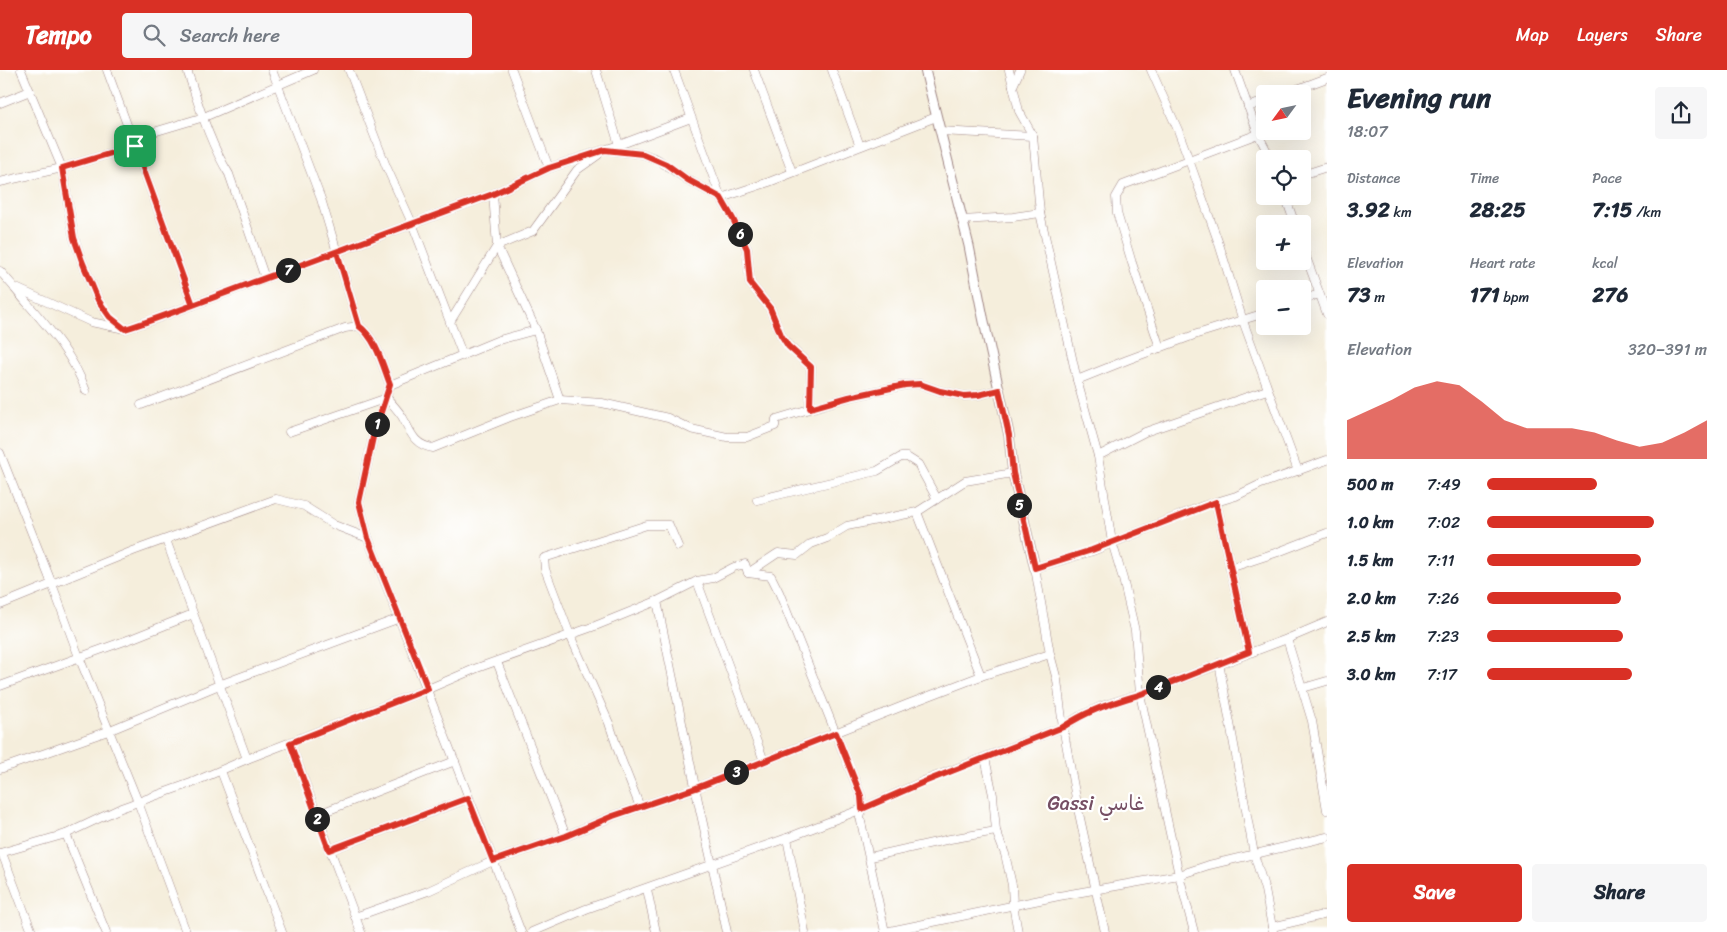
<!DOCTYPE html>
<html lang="en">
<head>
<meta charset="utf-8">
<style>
  :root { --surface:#fff; --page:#f6f6f7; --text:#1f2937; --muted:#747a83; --accent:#d93025 }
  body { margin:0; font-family:Sriracha,"Playpen Sans Arabic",sans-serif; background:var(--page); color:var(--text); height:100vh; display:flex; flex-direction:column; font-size:19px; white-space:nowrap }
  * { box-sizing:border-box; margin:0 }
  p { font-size:16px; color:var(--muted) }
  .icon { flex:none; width:28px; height:28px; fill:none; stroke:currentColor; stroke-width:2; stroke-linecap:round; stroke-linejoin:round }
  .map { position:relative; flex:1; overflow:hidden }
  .panel { display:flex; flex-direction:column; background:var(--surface); width:400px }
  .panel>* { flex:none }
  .needle { width:32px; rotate:237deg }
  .buttons { position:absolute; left:1256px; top:15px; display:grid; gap:10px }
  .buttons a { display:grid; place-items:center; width:55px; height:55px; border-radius:5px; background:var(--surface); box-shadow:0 5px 20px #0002; font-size:25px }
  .pin { position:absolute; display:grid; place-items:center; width:42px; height:42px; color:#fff; margin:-21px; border-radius:10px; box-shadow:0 2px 8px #0006 }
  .km { position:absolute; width:25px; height:25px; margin:-12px; border-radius:50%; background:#222; color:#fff; font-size:14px; line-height:25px; text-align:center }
  .round { display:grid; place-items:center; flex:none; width:52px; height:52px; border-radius:5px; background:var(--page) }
  .headline { display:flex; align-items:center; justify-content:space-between; height:85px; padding:0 20px }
  h1 { font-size:28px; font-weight:700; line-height:38px }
  .metrics { display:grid; grid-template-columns:repeat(3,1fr); gap:8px; height:85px; padding:5px 20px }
  .metrics div { display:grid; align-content:center }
  .metrics b { font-size:21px; font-weight:700 }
  .metrics small { font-size:14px; font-weight:400 }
  .metrics p { font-size:14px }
  .chart { height:140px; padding:10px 20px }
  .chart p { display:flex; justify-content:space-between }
  .chart svg { width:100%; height:90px; margin-top:5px; fill:var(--accent); opacity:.7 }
  .primary-button { display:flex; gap:10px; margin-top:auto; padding:10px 20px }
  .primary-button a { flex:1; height:58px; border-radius:5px; background:var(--accent); color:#fff; font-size:20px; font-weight:700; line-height:58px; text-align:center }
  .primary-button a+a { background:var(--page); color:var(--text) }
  ul { padding:0 20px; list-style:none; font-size:16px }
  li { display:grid; grid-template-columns:80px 60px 1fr; align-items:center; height:38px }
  li i { height:12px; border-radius:6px; background:var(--accent) }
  header { display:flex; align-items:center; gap:30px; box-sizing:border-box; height:70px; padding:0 25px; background:var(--accent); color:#fff }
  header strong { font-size:24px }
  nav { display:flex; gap:28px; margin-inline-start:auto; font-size:18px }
  .search { width:350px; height:45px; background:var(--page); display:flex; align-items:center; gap:12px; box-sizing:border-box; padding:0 18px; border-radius:5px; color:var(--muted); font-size:19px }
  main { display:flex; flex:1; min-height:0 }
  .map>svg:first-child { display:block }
</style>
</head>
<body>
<header>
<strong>Tempo</strong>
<div class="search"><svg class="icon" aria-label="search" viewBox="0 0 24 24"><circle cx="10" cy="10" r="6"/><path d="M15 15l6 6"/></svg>Search here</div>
<nav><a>Map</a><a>Layers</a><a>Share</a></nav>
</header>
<main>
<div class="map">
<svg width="1327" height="862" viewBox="0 0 1327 862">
  <rect width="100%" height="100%" fill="#fff"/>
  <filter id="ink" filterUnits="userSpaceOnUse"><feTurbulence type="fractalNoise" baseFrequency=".02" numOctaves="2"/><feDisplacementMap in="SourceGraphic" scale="10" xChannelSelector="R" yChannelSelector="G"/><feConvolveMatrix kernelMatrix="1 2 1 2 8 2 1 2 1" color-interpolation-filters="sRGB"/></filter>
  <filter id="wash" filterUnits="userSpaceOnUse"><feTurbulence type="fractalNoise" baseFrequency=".0096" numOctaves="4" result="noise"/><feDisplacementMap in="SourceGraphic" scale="20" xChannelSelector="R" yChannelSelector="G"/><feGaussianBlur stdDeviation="1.12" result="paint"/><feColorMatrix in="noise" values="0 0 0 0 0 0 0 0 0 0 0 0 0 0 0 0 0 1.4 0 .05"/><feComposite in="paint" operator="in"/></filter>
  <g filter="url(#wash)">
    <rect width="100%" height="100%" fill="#f5eedc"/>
  </g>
  <g filter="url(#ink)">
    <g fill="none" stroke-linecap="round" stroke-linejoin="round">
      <g stroke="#a08684" stroke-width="9">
        <g id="minor">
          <path d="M21,0L62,98L74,168L82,191L98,230L109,247L123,258"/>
          <path d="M107,0L193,235"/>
          <path d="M187,0C199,35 209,72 229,104L265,208"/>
          <path d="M272,0L321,129L359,256C376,268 383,296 390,315L373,367L359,432L368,468L521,862"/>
          <path d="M349,0L386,96L412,153L463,286"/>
          <path d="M512,0L549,98"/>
          <path d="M596,0L619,75"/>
          <path d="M674,0L721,128L733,149L747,179L750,213L770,238L781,265L788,275L811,297L810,338"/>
          <path d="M754,0L792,102"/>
          <path d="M832,0L860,76"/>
          <path d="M1009,0L1013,16"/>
          <path d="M1020,0L1013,16L1019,41L1033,66L1040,143L1077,310L1098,386L1112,472L1123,509L1135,561L1140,624L1179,805L1194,862"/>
          <path d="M1151,0L1178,60L1189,90L1219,174L1243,251L1298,401"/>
          <path d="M1235,0L1258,64L1271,89"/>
          <path d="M1284,24L1327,8"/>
          <path d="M0,33L30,21"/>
          <path d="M1248,37L1265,31"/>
          <path d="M940,61L1033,66"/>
          <path d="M608,80L643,84L657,89L688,110L721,128L769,112L936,47"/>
          <path d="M1302,105L1327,97"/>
          <path d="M0,112L62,98L135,76L147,64L204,47L313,0"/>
          <path d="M493,124L497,176L536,260L560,330"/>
          <path d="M1285,126L1295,154"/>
          <path d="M962,150L1013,147L1040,143"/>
          <path d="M1302,176L1327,244"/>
          <path d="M0,201L14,217L91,252L125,259L152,250L493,124L549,98L619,75L691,48"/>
          <path d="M15,219C42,251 72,281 86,321"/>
          <path d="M1302,230L1319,224"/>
          <path d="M450,252L497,176L533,161L577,100L598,85"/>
          <path d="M1160,278L1132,193L1117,143L1116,127L1123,115L1258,64"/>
          <path d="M1077,310L1127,290L1197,264L1265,243"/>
          <path d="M390,315L499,270L536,260"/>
          <path d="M387,328C392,334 399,341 403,348C411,363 414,375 433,378L510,347L560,330L602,333L668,348L691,359L727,367H747L775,356L776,349L849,327L905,315L920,314L940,321L964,326L978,325L999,320"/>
          <path d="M141,335L345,258L359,256"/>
          <path d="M289,362L387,328"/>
          <path d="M0,383L52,514L79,587L138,732L186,862"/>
          <path d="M1098,386L1145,362L1267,320"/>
          <path d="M757,430L877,401L901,387H907L918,394L937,429"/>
          <path d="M1216,432L1249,582"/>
          <path d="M917,442L981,606"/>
          <path d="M166,470L247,689"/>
          <path d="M1230,498L1278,482L1327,463"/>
          <path d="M748,503L778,483L797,485L811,474L827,468L847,456L917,442L965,411L1013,403"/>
          <path d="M697,511L764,691"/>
          <path d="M657,531L698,731L727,862"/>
          <path d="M0,535L133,481L276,429L304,436L334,455L368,468"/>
          <path d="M1287,569L1312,651L1327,740"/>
          <path d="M497,592L566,766"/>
          <path d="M1219,593L1254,784L1265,820L1273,862"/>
          <path d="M0,616L133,568L193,544"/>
          <path d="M1303,618L1327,611"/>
          <path d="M290,673L361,862"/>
          <path d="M985,688L993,725L996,761L1005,784L1012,815L1013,835L1018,862"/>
          <path d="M0,699L108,661L219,615L400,548"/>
          <path d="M221,701L282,862"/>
          <path d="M640,737L621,689L609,653L570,565L545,499L544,488L647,455H669L678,476"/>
          <path d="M316,745L455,691"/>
          <path d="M66,764L106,862"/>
          <path d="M787,768L805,862"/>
          <path d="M329,780L469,728"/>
          <path d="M0,783L66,764L121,738L191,713L247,689L428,619L477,598L595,556L657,531L697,511L713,508L734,497L745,494L748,503L771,506L779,522L861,726L862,739L860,747L885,862"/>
          <path d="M2,783L32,862"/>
          <path d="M870,787L950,769L996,761"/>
          <path d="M647,819L656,862"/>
          <path d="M355,847L428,821L493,791L566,766L613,746L696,718L908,634L981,606L1050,584"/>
          <path d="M1272,857L1327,844"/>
          <path d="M532,862L586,839L787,768L862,739L924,711L1063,657L1080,646L1102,636L1140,624L1287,569L1327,552"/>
          <path d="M885,862L1059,826L1179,805L1209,795L1327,767"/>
          <path d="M1105,862L1078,739L1063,657L1057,610L1050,584L1035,498L1092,481L1203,436L1236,426L1261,414L1327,390"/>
        </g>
      </g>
      <g stroke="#a08684" stroke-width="11">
        <path id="tertiary" d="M925,0L969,176L983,247L1009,365L1013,403L1035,498"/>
      </g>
      <use href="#minor" stroke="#fff" stroke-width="8"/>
      <use href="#tertiary" stroke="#fff" stroke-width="9"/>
    </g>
  </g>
  <g fill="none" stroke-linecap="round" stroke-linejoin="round" filter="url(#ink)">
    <g stroke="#fff" stroke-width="10">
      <path id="route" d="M135,76L193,235L337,182L359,256C376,268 383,296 390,314L373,367L359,432L368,468L428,619L290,673L329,780L468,728L493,791L566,766L613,746L696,718L836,663L861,726L862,739L924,712L1063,657C1090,639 1111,634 1141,624C1177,611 1213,596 1249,582L1216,432L1092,480L1035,498L1013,403L1009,365L999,320L978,325L964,326L940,321L920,314L905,315L849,327L810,338L811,297L788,276L781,265L770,238L750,213L747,179L733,149L721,128L688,110L666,94L643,84L605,80L549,98L493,124L265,208C218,225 172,244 125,259L110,247L98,230L82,191L74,168L62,98L135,76"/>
    </g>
    <use href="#route" stroke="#d93025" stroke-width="6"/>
  </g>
  <g text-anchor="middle" stroke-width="4.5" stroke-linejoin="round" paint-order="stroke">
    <g font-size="20" fill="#754e63" stroke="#fff">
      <text x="1096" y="740">Gassi غاسي</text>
    </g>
  </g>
</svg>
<div class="buttons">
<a><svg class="needle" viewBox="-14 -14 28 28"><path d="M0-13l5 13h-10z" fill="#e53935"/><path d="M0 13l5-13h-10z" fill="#747a83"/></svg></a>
<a><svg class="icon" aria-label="locate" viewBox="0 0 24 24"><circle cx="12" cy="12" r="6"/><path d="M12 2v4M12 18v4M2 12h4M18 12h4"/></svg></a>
<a>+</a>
<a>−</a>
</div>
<div class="pin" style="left:135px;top:76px;background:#1e9e55"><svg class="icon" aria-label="arrive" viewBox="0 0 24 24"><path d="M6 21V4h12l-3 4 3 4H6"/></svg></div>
<b class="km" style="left:377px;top:354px">1</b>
<b class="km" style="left:317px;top:749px">2</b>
<b class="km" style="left:736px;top:702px">3</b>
<b class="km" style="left:1158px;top:617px">4</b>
<b class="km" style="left:1019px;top:435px">5</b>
<b class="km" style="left:740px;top:164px">6</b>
<b class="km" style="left:288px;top:200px">7</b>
</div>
<section class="panel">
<div class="headline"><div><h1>Evening run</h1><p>18:07</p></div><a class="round"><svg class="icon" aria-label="share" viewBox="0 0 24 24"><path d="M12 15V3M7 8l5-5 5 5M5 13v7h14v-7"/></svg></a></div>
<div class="metrics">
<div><p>Distance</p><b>3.92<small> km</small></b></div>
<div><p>Time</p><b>28:25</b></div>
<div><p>Pace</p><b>7:15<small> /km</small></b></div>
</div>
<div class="metrics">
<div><p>Elevation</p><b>73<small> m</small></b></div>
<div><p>Heart rate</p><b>171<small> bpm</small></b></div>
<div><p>kcal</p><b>276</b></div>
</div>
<div class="chart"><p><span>Elevation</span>320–391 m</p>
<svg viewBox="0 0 160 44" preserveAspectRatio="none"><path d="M0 44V25L10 20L20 15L30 9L40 6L50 8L60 16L70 25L80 29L90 29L100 29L110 31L120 35L130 38L140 36L150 31L160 25V44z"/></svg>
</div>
<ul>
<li><b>500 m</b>7:49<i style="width:50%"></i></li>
<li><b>1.0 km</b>7:02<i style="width:76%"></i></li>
<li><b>1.5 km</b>7:11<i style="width:70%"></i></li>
<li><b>2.0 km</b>7:26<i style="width:61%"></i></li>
<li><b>2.5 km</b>7:23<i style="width:62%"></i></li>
<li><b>3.0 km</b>7:17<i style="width:66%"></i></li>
</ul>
<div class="primary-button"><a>Save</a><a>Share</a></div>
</section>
</main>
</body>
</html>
